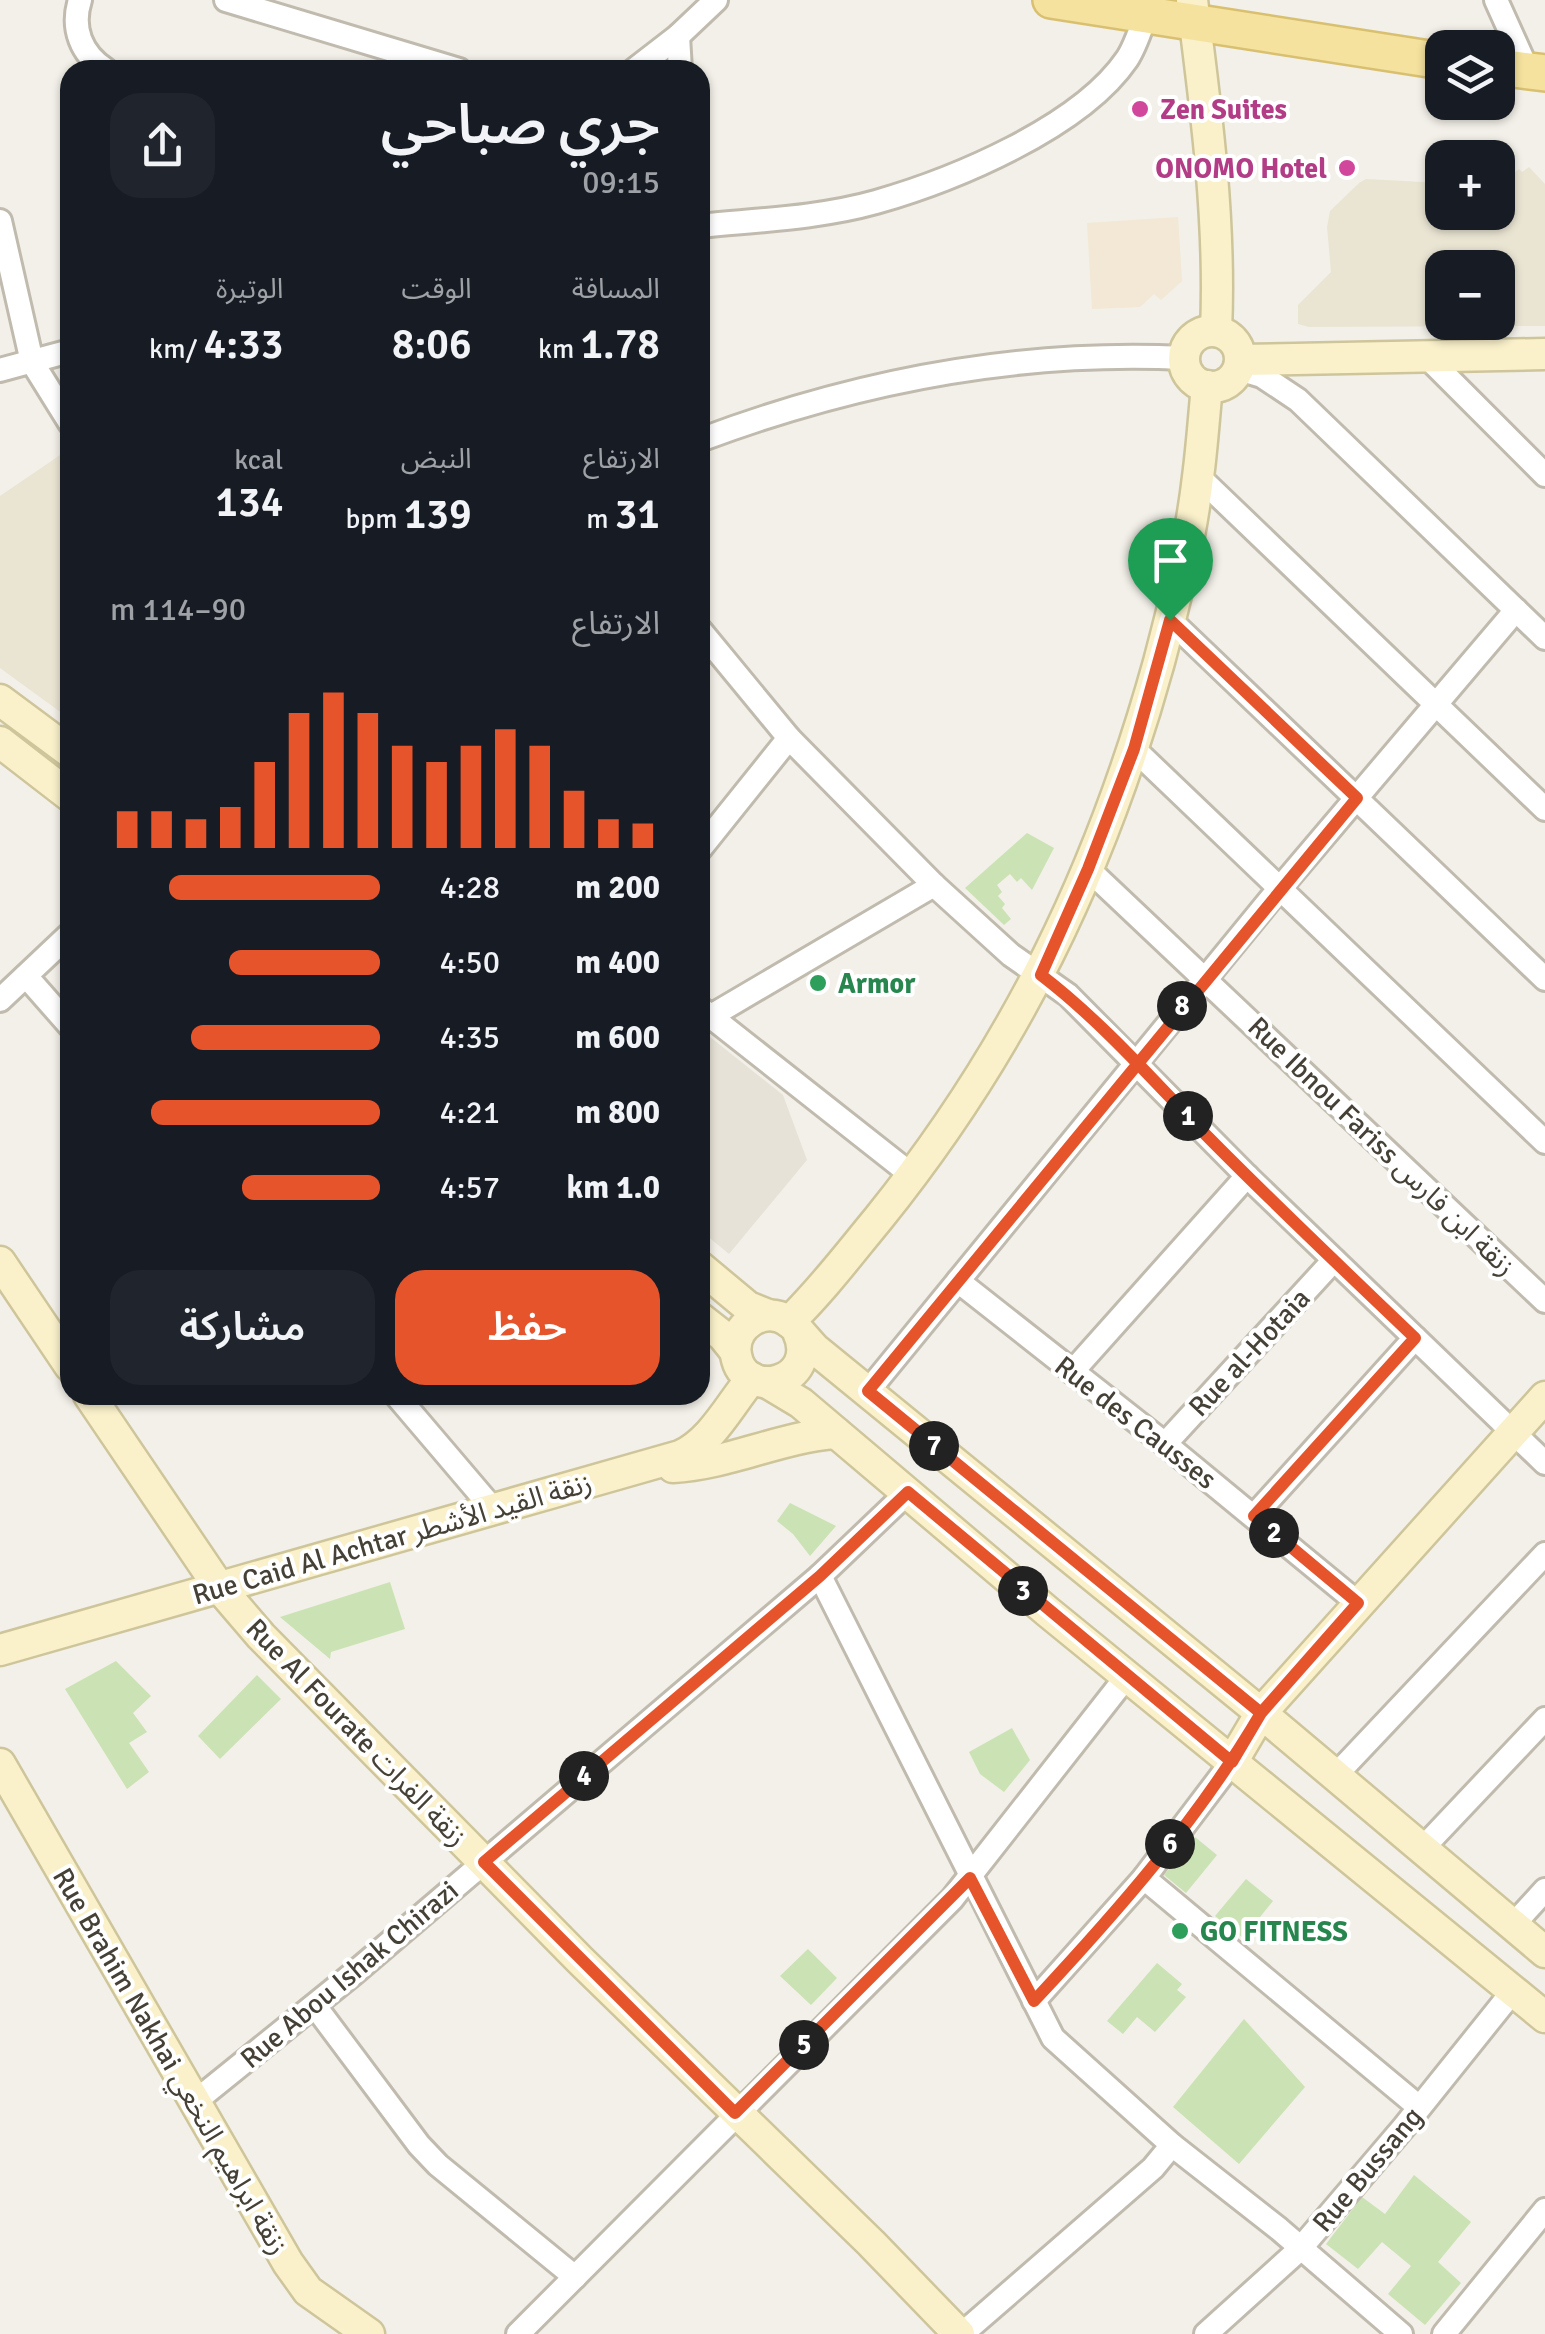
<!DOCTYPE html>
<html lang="ar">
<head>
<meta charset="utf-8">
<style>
  :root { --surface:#171b24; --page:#20242c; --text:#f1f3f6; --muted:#9ea1a6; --accent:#e6542b }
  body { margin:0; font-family:Signika,"Noto Sans Arabic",sans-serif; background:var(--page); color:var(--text); direction:rtl; height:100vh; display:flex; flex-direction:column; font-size:38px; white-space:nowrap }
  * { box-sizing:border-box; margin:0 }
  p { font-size:32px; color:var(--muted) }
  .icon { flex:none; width:55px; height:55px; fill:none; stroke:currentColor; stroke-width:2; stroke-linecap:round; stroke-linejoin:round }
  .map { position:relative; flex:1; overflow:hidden; direction:ltr }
  .details { position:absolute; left:60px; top:60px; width:650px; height:1345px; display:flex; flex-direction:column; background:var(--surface); border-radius:30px; box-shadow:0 2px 8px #0004; direction:rtl }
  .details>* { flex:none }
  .controls { position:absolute; left:1425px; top:30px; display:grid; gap:20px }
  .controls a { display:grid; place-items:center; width:90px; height:90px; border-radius:20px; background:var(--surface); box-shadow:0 2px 8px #0004; font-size:50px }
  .pin { position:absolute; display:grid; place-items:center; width:85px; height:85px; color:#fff; margin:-102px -42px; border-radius:50% 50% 50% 0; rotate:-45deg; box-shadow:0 0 10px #0007 }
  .pin .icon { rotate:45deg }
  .km { position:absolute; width:50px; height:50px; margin:-25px; border-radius:50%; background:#222; color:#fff; font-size:28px; line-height:50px; text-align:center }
  .round { display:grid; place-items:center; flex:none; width:105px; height:105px; border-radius:30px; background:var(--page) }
  .head { display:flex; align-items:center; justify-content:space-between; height:170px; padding:0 50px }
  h1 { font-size:55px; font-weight:600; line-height:75px }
  .stats { display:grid; grid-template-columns:repeat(3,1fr); gap:15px; height:170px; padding:10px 50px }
  .stats div { display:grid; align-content:center }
  .stats b { font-size:42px; font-weight:600 }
  .stats small { font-size:28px; font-weight:400 }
  .stats p { font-size:28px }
  .chart { height:280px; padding:20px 50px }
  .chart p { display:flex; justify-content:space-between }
  .chart svg { width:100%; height:180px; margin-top:10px; stroke:var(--accent); stroke-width:6 }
  .primary-button { display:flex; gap:20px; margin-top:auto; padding:20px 50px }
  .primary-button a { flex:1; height:115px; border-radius:30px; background:var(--accent); color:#fff; font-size:40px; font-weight:600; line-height:115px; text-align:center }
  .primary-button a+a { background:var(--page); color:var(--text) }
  ul { padding:0 50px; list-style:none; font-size:32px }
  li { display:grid; grid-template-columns:160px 120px 1fr; align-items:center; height:75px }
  li i { height:25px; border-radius:12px; background:var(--accent) }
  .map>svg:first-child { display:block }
</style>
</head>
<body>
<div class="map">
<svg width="1545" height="2334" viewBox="0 0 1545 2334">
  <rect width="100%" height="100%" fill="#f2f0e8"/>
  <path fill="#e6e2d7" d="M700,1029L783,1095L807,1160L729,1254L700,1230Z"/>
  <path fill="#f2e8d5" d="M1178,217L1182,281L1161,300L1154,294L1140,307L1092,309L1087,223Z"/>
  <g fill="#eae5d3" fill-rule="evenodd">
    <path d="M1529,167L1545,184V326L1309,327L1298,324V305L1331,272L1327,227L1330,211L1359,183L1366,179L1442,183V212L1472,213L1476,215L1498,212V195L1509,185L1506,180L1519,169L1522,172ZM1442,268H1498V322H1442Z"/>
    <path d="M69,449L70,451V719L0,668V496Z"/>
  </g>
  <g fill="#cbe3b4">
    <path d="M1027,833L1054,848L1032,890L1021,878L1017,882L1010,874L997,885L1002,892L998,896L1005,904L1002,908L1011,919L1004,925L965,888Z"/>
    <path d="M790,1503L836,1526L810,1556L793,1534L777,1521Z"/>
    <path d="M390,1582L405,1629L331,1652L330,1659L280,1617Z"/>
    <path d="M116,1661L151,1696L133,1713L147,1732L129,1743L149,1772L127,1789L65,1689Z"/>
    <path d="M257,1675L281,1699L220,1759L198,1736Z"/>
    <path d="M1012,1728L1030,1760L1004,1792L980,1774L969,1752Z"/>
    <path d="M1195,1837L1217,1855L1186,1893L1164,1875Z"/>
    <path d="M1246,1879L1273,1901L1243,1938L1215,1916Z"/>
    <path d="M808,1949L837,1978L811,2005L780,1976Z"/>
    <path d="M1157,1963L1182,1984L1177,1990L1186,1997L1155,2032L1137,2017L1123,2034L1107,2021Z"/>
    <path d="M1244,2019L1305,2087L1239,2164L1173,2107Z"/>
    <path d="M1414,2175L1471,2222L1438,2262L1461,2283L1425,2325L1388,2294L1411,2266L1382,2242L1358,2269L1326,2244L1362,2197L1385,2214Z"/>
  </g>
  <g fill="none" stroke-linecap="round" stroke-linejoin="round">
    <g stroke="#c0bbae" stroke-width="28">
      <g id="street">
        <path d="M80,0C71,28 81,54 106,70"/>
        <path d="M226,0L459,70"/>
        <path d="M1496,0L1528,71"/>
        <path d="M678,36L680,70"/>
        <path d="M634,70L678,36L716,0"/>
        <path d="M0,221L32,362L70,423"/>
        <path d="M700,226C758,220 819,218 876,202C953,180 1080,128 1127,59C1135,47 1140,31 1145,17"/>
        <path d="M1426,356L1545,475"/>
        <path d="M1239,369L1262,376L1298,400L1545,638"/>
        <path d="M0,370L70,351"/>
        <path d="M700,440C857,381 1017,350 1184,358"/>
        <path d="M1199,477L1545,809"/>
        <path d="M1170,620L1545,979"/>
        <path d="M700,630L789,738L934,885L1011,955L1068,995L1247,1176L1545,1463"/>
        <path d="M1134,749L1545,1142"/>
        <path d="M700,849L789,738"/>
        <path d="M1088,869L1545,1301"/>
        <path d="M26,976L70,1026"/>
        <path d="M0,1000L70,934"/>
        <path d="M700,1008L913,1176"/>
        <path d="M711,1016L934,885"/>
        <path d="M958,1281L1165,1444L1358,1603"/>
        <path d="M1072,1372L1247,1176"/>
        <path d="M868,1391L1269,901L1516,610"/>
        <path d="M396,1395L493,1509"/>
        <path d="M1165,1444L1334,1260"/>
        <path d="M1254,1516L1415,1338"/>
        <path d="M820,1576L1053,2038L1172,2145L1279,2229L1401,2334"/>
        <path d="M1334,1777L1545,1554"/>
        <path d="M1421,1850L1545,1719"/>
        <path d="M1144,1878L1419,2107"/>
        <path d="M1513,1925L1545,1890"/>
        <path d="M1034,2001L1144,1878L1232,1762"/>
        <path d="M315,2006L419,2145L438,2165L575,2277"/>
        <path d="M197,2100L353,1974L820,1576L907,1493"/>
        <path d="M518,2334L952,1899L1127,1676"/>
        <path d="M962,2334L1153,2168L1172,2145"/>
        <path d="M1206,2334L1300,2249L1404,2127L1513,1991"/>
        <path d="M1444,2334L1545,2210"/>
      </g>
    </g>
    <g stroke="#cec59b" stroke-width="35">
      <g id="secondary">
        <path d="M1192,0C1206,109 1221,221 1216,331"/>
        <circle cx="1212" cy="359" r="28"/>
        <path d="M1241,360L1545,354"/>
        <path d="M0,700L70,752"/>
        <path d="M0,742L70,796"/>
        <path d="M0,1262L70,1366"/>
        <path d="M700,1267L748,1307L768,1315"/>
        <path d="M700,1318L723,1336L735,1351"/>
        <path d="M789,1322C822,1290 849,1254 878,1219C1015,1049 1101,871 1159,662C1175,601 1191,539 1198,477C1202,447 1204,416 1207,386"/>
        <path d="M798,1332C821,1382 744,1403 736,1355C731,1326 764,1305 788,1321C798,1328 806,1340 815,1349L1261,1713L1545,1952"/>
        <path d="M766,1382L801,1403L1048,1612L1545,2017"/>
        <path d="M89,1395L219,1587L261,1636L580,1960L871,2243L959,2334"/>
        <path d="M673,1467C729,1464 780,1437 836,1433"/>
        <path d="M0,1650L680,1456C712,1442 730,1404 752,1378"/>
        <path d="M1232,1762L1261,1713L1545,1397"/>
        <path d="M0,1764L288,2263L308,2291L369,2334"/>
      </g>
    </g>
    <g stroke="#d9c070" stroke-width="40">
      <g id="primary">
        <path d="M1051,0L1442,61"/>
        <path d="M1498,67L1545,73"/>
      </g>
    </g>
    <use href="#street" stroke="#fff" stroke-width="22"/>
    <use href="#secondary" stroke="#faf1cb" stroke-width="30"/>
    <use href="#primary" stroke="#f5e29e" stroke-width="35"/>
  </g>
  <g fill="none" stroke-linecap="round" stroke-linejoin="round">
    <g stroke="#fff" stroke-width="20">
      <path id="route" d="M1170,620L1134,749L1088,869L1041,975C1101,1021 1153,1080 1206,1135C1274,1204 1345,1271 1415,1338L1254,1516L1358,1603L1261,1713L1232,1762L908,1492L820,1576L484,1862L735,2113L970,1878L1034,2001C1117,1912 1199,1819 1261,1713L868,1391C1032,1194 1193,995 1357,798L1170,620"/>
    </g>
    <use href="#route" stroke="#e6542b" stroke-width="12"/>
  </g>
  <g fill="#d1479c" stroke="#fff" stroke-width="4">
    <circle cx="1140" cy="109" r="10"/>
    <circle cx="1347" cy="168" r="10"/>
  </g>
  <g fill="#2e9e5b" stroke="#fff" stroke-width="4">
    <circle cx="818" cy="983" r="10"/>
    <circle cx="1180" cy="1931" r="10"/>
  </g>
  <g text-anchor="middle" stroke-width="8" stroke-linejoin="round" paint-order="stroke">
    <g font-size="28" font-weight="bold" fill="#b23c85" stroke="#fff" text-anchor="start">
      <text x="1160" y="119">Zen Suites</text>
      <text x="1327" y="178" text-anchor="end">ONOMO Hotel</text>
    </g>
    <g font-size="28" font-weight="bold" fill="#27864d" stroke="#fff" text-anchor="start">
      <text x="838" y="993">Armor</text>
      <text x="1200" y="1941">GO FITNESS</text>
    </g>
    <g font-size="28" fill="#454137" stroke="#fff">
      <text transform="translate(1382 1146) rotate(44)" y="10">Rue Ibnou Fariss زنقة ابن فارس</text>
      <text transform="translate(1249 1352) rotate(-47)" y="10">Rue al-Hotaia</text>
      <text transform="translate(1136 1422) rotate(38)" y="10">Rue des Causses</text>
      <text transform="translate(392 1538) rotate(-16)" y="10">Rue Caid Al Achtar زنقة القيد الأشطر</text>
      <text transform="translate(357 1732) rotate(46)" y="10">Rue Al Fourate زنقة الفرات</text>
      <text transform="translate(349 1974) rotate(-40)" y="10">Rue Abou Ishak Chirazi</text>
      <text transform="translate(171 2061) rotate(60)" y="10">Rue Brahim Nakhai زنقة ابراهيم النخعي</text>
      <text transform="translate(1367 2169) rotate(-50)" y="10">Rue Bussang</text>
    </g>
  </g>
</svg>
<div class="controls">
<a><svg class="icon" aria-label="layers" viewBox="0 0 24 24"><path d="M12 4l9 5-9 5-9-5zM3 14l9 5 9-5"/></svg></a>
<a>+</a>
<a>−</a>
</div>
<div class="pin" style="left:1170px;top:620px;background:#1e9e55"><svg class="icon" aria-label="arrive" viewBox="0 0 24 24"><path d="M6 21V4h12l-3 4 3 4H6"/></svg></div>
<b class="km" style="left:1188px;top:1116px">1</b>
<b class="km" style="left:1274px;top:1533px">2</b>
<b class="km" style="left:1023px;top:1591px">3</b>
<b class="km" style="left:584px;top:1776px">4</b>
<b class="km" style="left:804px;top:2045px">5</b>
<b class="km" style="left:1170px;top:1844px">6</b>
<b class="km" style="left:934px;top:1446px">7</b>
<b class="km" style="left:1182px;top:1006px">8</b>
<section class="details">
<div class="head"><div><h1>جري صباحي</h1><p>09:15</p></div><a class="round"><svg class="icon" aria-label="share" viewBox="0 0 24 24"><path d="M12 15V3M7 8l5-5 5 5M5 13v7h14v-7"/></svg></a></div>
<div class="stats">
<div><p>المسافة</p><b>1.78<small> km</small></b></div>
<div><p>الوقت</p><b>8:06</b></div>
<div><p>الوتيرة</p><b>4:33<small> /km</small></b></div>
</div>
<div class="stats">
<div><p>الارتفاع</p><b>31<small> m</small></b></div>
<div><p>النبض</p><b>139<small> bpm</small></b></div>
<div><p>kcal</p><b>134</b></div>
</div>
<div class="chart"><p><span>الارتفاع</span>90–114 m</p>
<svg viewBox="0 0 160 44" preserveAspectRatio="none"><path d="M5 44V35M15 44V35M25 44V37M35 44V34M45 44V23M55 44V11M65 44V6M75 44V11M85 44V19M95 44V23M105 44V19M115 44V15M125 44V19M135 44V30M145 44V37M155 44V38"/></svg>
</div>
<ul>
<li><b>200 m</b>4:28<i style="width:78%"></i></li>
<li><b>400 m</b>4:50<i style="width:56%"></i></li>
<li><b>600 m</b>4:35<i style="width:70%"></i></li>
<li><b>800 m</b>4:21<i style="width:85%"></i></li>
<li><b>1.0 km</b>4:57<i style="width:51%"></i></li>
</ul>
<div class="primary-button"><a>حفظ</a><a>مشاركة</a></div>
</section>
</div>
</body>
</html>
